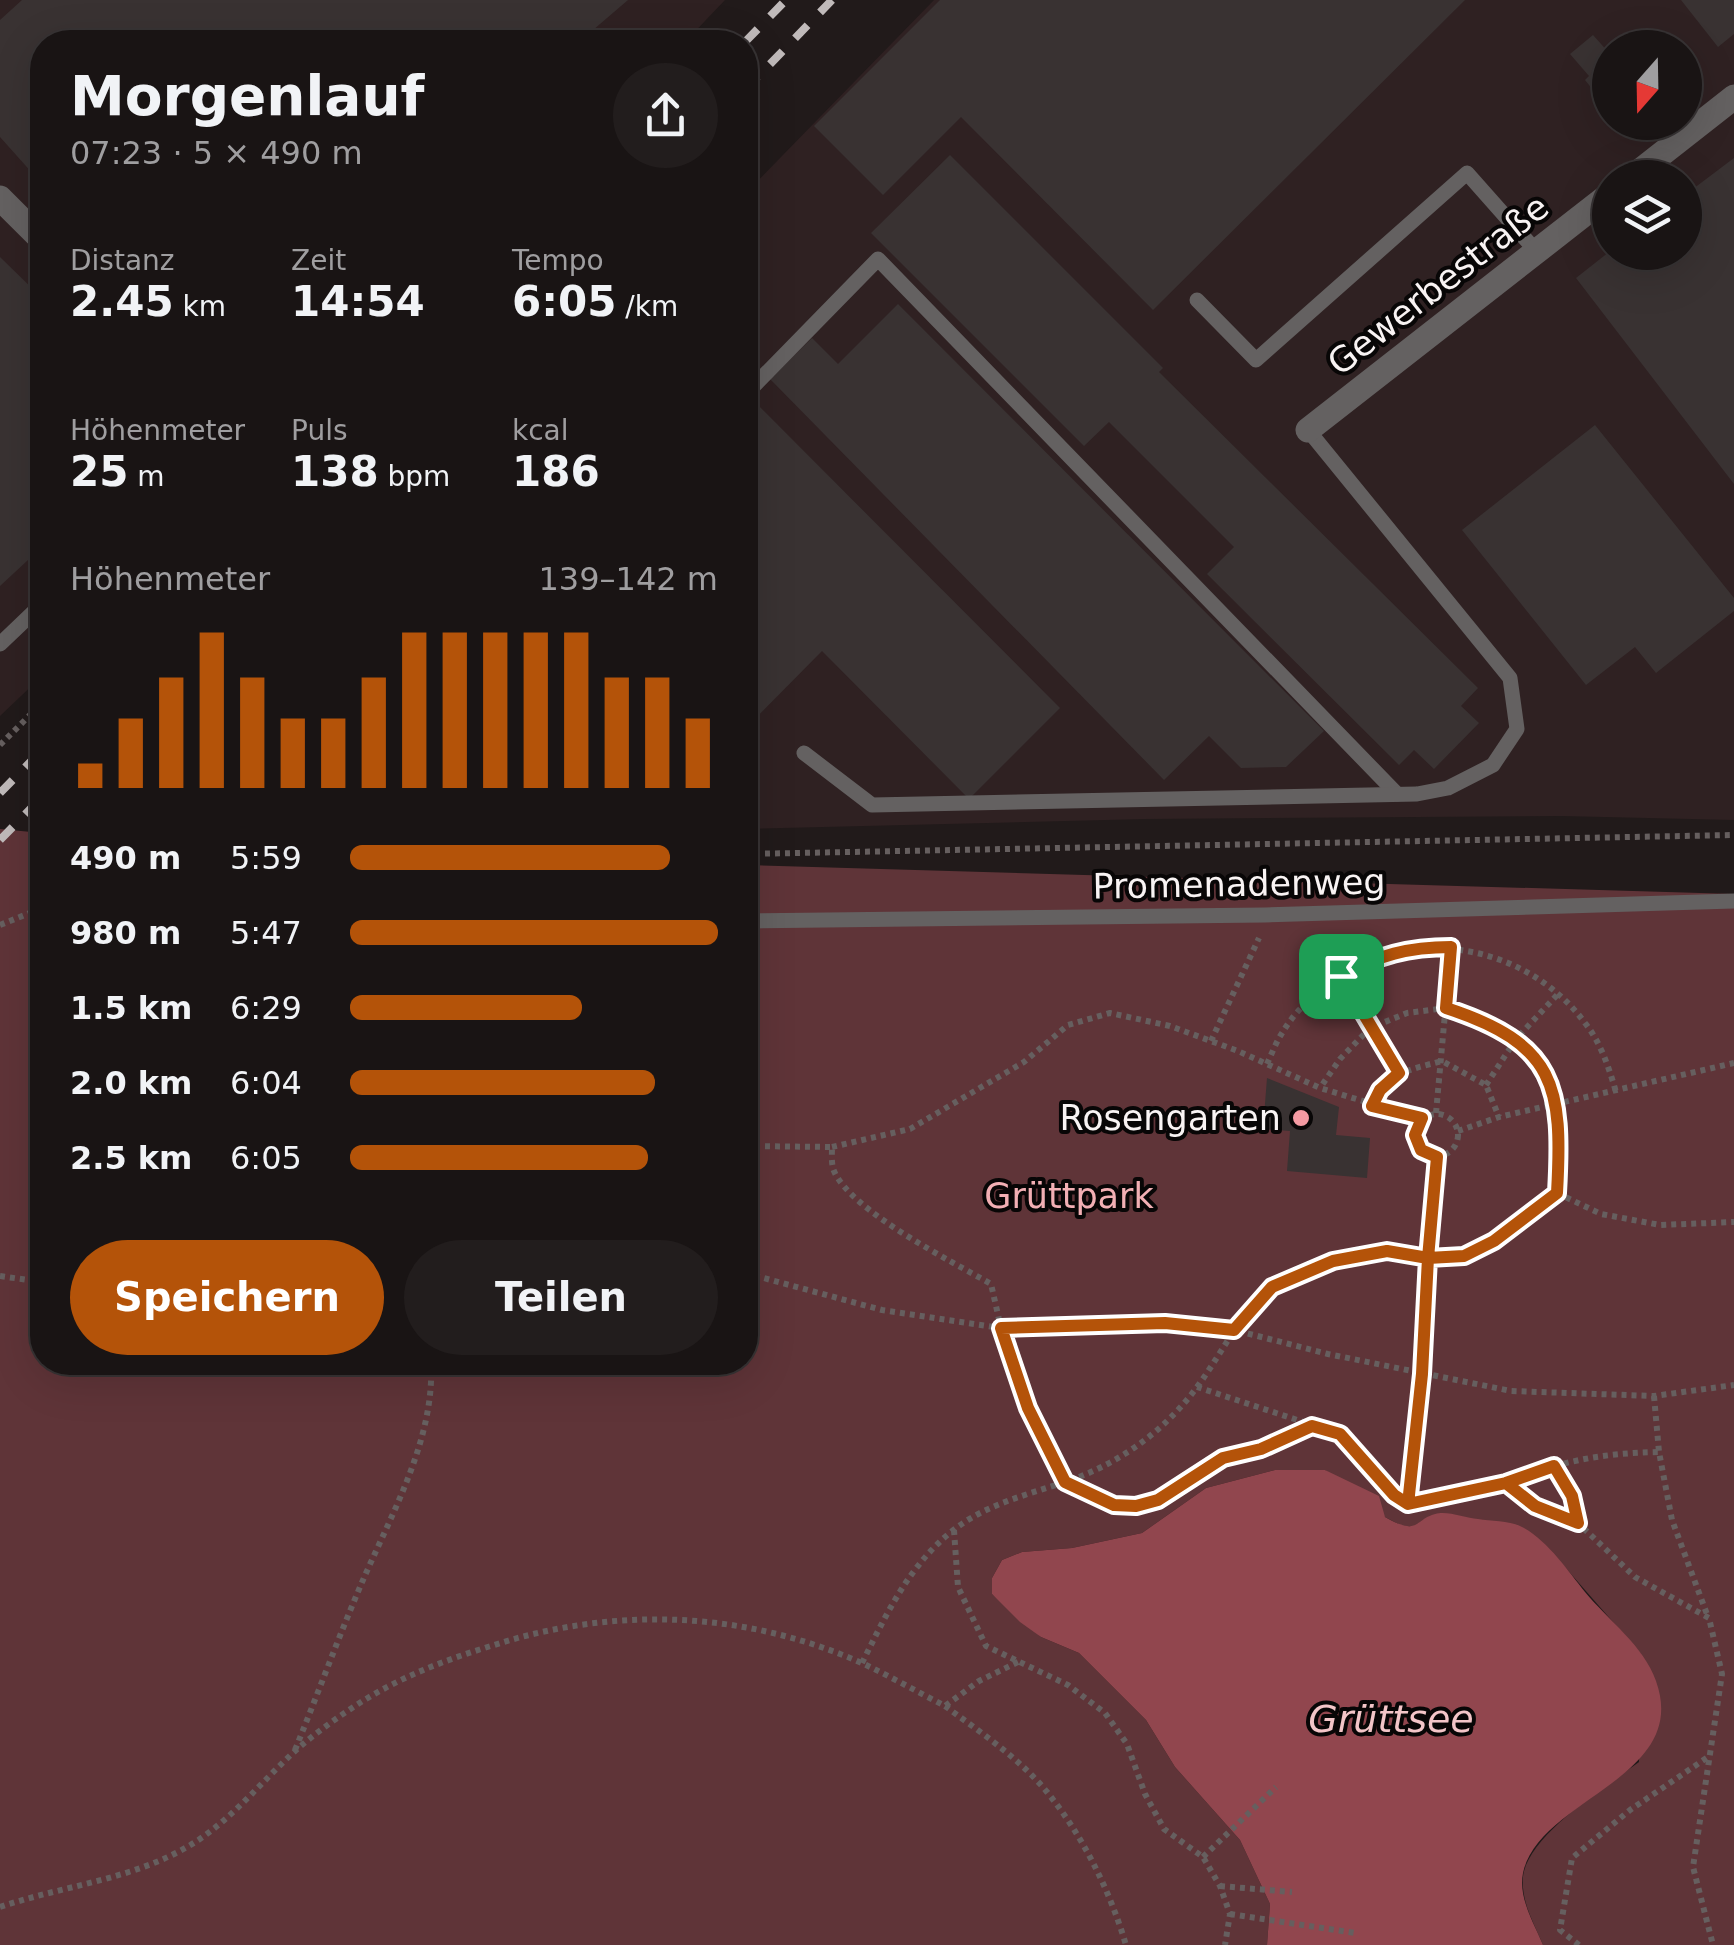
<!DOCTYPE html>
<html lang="de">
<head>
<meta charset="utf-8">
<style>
  :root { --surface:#191414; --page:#221d1d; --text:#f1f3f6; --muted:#9f9ea0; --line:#373334; --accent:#b45309 }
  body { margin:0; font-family:"DejaVu Sans",sans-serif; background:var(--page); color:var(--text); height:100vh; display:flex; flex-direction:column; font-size:38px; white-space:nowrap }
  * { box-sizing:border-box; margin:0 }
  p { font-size:32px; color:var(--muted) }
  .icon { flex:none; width:55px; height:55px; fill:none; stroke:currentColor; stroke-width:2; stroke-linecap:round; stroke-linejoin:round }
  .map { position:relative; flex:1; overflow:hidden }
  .sheet { position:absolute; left:30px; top:30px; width:728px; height:1345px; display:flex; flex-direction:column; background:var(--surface); border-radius:40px; box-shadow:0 10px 40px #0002,0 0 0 2px var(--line) }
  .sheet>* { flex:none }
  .needle { width:65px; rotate:200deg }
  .controls { position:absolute; left:1592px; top:30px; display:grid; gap:20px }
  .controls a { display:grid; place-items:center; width:110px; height:110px; border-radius:50%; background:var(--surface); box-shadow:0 10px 40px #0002,0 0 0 2px var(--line); font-size:50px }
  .pin { position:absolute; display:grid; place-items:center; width:85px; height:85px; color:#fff; margin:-42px; border-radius:20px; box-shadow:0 5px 15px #0006 }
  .round { display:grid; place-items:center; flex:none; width:105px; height:105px; border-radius:52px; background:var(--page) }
  .head { display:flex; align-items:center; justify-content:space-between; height:170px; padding:0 40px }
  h1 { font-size:55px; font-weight:700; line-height:75px }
  .metrics { display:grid; grid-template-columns:repeat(3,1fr); gap:15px; height:170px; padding:10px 40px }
  .metrics div { display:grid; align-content:center }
  .metrics b { font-size:42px; font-weight:700 }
  .metrics small { font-size:28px; font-weight:400 }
  .metrics p { font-size:28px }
  .chart { height:280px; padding:20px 40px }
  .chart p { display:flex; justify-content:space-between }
  .chart svg { width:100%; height:180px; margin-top:10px; stroke:var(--accent); stroke-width:6 }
  .button { display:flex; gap:20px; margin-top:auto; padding:20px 40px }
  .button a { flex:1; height:115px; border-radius:60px; background:var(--accent); color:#fff; font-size:40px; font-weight:700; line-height:115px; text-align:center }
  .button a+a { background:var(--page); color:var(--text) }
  ul { padding:0 40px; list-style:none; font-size:32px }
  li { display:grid; grid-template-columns:160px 120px 1fr; align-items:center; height:75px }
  li i { height:25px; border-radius:12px; background:var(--accent) }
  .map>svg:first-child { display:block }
</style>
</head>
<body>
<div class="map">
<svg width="1734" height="1945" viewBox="0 0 1734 1945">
  <rect width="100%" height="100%" fill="#211a1a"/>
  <g fill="#2f2122" fill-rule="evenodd">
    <path d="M0,0H725L685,42H42V676L0,716Z"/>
    <path d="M934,0H1734V820L1561,816L1146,819L745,829V194ZM1610,48H1685V122H1610ZM1610,178H1685V252H1610Z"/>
  </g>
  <path fill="#5f3438" d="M0,829L42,833V1362H745V865L1734,894V1945H1543C1534,1923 1521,1902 1523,1877C1527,1836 1606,1786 1639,1762L1641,1654L1557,1558L1440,1513L1418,1526H1402L1385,1517L1325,1470H1275L1206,1488L1142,1533L1072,1548L1022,1552L1002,1560L992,1578V1594L1041,1637L1079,1653L1146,1720L1175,1767L1240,1840L1270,1904L1267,1945H0Z"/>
  <path fill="#91464e" d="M1275,1470H1325L1379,1496L1385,1517C1422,1538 1413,1517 1440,1513C1451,1512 1467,1518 1478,1519C1491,1521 1511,1521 1522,1527C1548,1541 1568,1571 1585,1592C1608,1620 1644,1646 1656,1681C1691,1779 1539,1798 1523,1873C1518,1898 1534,1923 1543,1945H1267L1270,1904L1240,1840L1175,1767L1146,1720L1079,1653L1041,1637L1020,1622L992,1594V1578L1002,1560L1022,1552L1072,1548L1142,1533L1206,1488Z"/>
  <g fill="#393232">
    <path d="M22,0H628L579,42H42V184L0,137V20Z"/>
    <path d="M940,0H1465L1153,310L961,117L883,195L814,126Z"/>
    <path d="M1681,0H1734V34L1718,47Z"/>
    <path d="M1593,35L1610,54V111L1585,80L1589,76L1570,54Z"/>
    <path d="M950,155L1163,368L1159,372L1478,688L1461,706L1479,723L1434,769L1414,750L1399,765L1207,574L1234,547L1109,422L1084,446L871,233Z"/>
    <path d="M1734,158V484L1576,278L1609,252H1685V195Z"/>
    <path d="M0,257L42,298V547L0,586Z"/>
    <path d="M898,304L1324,731L1286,767L1241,768L1209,736L1164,780L770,379L812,338L838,364Z"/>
    <path d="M750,397L1060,708L969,799L822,651L745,729V403Z"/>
    <path d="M1595,425L1734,598V611L1656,673L1635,647L1586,685L1462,530Z"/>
    <path d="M1267,1078L1339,1107L1336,1135L1370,1138L1367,1178L1287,1171L1290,1131L1263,1129Z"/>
  </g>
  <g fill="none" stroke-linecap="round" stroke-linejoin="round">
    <g stroke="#665f5f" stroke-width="6" stroke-dasharray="5 5" stroke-linecap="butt">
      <path d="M0,745L42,703"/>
      <path d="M745,854L1734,835"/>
      <path d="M0,925L42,908"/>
      <path d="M1341,976L1399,1073"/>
      <path d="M1211,1041L1259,938"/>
      <path d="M1267,1064C1272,1053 1277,1040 1284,1030C1299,1005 1327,983 1352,969C1430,927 1532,951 1585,1023C1601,1043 1609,1068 1616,1092"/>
      <path d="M1486,1085L1516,1039L1558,994"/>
      <path d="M1372,1106C1389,1072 1408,1070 1442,1061L1486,1085L1499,1117"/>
      <path d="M1436,1113L1451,947"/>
      <circle cx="1437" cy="1135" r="21"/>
      <path d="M1458,1131L1499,1117L1734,1063"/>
      <path d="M745,1146L832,1147C832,1154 831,1164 834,1171C851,1211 951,1261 991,1284L1001,1328L1028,1408L1065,1483L1114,1505L1136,1506L1158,1500L1223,1458L1261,1449L1311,1427"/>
      <path d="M832,1147L910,1129L1024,1062L1068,1025L1110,1013L1170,1026L1238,1051L1320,1088L1422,1119"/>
      <path d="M1557,1193L1601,1214L1660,1225L1734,1222"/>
      <path d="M745,1273L882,1310L1001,1328L1165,1323L1234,1330L1328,1354L1511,1391L1654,1396L1734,1385"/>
      <path d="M0,1276L42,1282"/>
      <path d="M1197,1387C1221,1355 1239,1315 1270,1289C1291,1272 1359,1252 1386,1251C1411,1250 1436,1262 1462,1257C1496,1249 1530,1214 1557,1193L1558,1103L1546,1074L1516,1039L1479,1019L1446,1008L1407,1013L1370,1028L1340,1059L1320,1088"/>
      <path d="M1654,1396L1659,1452L1672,1520L1708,1617"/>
      <path d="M1555,1466L1572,1496L1578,1523"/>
      <path d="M1507,1483C1559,1461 1603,1453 1659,1452"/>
      <path d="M1408,1504L1422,1374L1437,1157"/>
      <path d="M954,1530L958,1587L986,1646L1068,1685L1105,1713L1127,1744L1145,1794L1164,1829L1203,1857L1220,1886L1230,1914L1225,1945"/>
      <path d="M862,1663C886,1615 908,1567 951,1532C984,1505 1023,1496 1062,1483C1116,1466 1164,1432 1197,1387L1340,1434L1394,1495L1408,1504L1506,1483L1535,1506L1578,1523L1635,1577L1709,1618L1722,1674L1693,1867L1713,1945"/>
      <path d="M945,1706C980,1732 1019,1758 1047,1792C1083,1836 1110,1891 1126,1945"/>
      <path d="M295,1750C317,1696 337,1641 360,1587C390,1516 435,1441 431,1362"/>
      <path d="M1203,1857L1276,1787"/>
      <path d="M1220,1886L1292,1892"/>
      <path d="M0,1907C62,1886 130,1880 187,1847C229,1823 260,1783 295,1751C313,1735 335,1719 355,1706C399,1677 445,1660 494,1645C616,1606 746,1611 864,1664C891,1677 918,1692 945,1706L979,1681L1018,1662"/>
      <path d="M1230,1914L1355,1933"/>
      <path d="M1579,1945L1560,1930L1572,1858L1630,1810L1708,1757"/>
    </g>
    <g stroke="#646161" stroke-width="15">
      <path d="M1197,300L1256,360L1467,173L1537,252"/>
      <path d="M745,395L878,259L1397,794"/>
      <path d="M0,644L42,604"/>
      <path d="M804,753L872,805L1417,794L1448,788L1493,765L1517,729L1510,678L1308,430"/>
      <path d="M745,921L1265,915L1734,901"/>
    </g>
    <g stroke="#646161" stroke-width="25">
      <path d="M1631,178L1734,97"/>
      <path d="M0,198L42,240"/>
      <path d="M1308,430L1610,194"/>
    </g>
    <g stroke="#c0baba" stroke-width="8" stroke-dasharray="18 18" stroke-linecap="butt">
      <path d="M745,42L786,0"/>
      <path d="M745,90L832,0"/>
      <path d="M0,793L42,750"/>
      <path d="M0,840L42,797"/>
    </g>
  </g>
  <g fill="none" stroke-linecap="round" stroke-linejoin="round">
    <g stroke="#fff" stroke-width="20">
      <path id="route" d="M1341,976L1399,1073L1380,1090L1372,1106L1422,1118L1415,1135L1421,1150L1437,1157L1428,1258L1387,1251L1333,1261L1272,1287L1234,1330L1165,1323L1001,1328L1028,1408L1065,1482L1114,1505L1136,1506L1158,1500L1223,1458L1261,1449L1312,1426L1340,1434L1394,1495L1408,1504L1506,1483L1535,1506L1578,1523L1572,1496L1554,1466L1506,1483L1408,1504L1422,1374L1428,1258L1464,1256L1494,1241L1557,1193C1563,1086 1556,1044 1446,1008L1451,947C1409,947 1378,955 1341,976"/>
    </g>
    <use href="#route" stroke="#b45309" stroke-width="12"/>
  </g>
  <circle fill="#f49aa2" stroke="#080606" stroke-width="4" cx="1301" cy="1118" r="10"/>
  <g text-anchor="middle" stroke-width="8" stroke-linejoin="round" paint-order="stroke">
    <g font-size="35" fill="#f8f3f3" stroke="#080606">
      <text transform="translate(1438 285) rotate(-38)" y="12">Gewerbestraße</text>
      <text transform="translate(1239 884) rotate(-1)" y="12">Promenadenweg</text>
    </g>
    <g font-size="35" fill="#f8f3f3" stroke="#080606" text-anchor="end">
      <text x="1281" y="1130">Rosengarten</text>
    </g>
    <g font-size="35" fill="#f2afb4" stroke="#080606">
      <text x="1069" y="1208">Grüttpark</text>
    </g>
    <g font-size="38" font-style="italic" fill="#f3c5c8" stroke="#080606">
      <text x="1391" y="1732">Grüttsee</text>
    </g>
  </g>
</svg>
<div class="controls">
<a><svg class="needle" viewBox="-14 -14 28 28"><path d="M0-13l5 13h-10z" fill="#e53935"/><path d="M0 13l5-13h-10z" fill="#9f9ea0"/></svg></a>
<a><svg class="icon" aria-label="layers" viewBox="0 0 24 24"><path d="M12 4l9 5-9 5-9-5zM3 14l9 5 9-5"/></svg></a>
</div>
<div class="pin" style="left:1341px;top:976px;background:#1e9e55"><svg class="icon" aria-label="arrive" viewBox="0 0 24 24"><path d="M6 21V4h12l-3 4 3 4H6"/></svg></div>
<section class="sheet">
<div class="head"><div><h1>Morgenlauf</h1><p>07:23 · 5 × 490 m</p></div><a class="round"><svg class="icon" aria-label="share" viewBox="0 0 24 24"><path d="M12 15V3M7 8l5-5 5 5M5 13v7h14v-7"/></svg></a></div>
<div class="metrics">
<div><p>Distanz</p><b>2.45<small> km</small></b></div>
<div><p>Zeit</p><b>14:54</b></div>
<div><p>Tempo</p><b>6:05<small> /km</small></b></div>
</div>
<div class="metrics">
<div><p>Höhenmeter</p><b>25<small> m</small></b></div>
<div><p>Puls</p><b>138<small> bpm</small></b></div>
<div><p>kcal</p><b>186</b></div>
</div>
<div class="chart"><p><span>Höhenmeter</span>139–142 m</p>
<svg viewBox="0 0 160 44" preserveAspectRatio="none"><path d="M5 44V38M15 44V27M25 44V17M35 44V6M45 44V17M55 44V27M65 44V27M75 44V17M85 44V6M95 44V6M105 44V6M115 44V6M125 44V6M135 44V17M145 44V17M155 44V27"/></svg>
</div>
<ul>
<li><b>490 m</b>5:59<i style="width:87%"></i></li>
<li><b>980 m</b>5:47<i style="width:100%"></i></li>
<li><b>1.5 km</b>6:29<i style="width:63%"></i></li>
<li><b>2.0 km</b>6:04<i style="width:83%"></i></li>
<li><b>2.5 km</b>6:05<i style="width:81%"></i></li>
</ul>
<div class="button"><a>Speichern</a><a>Teilen</a></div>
</section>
</div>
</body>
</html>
